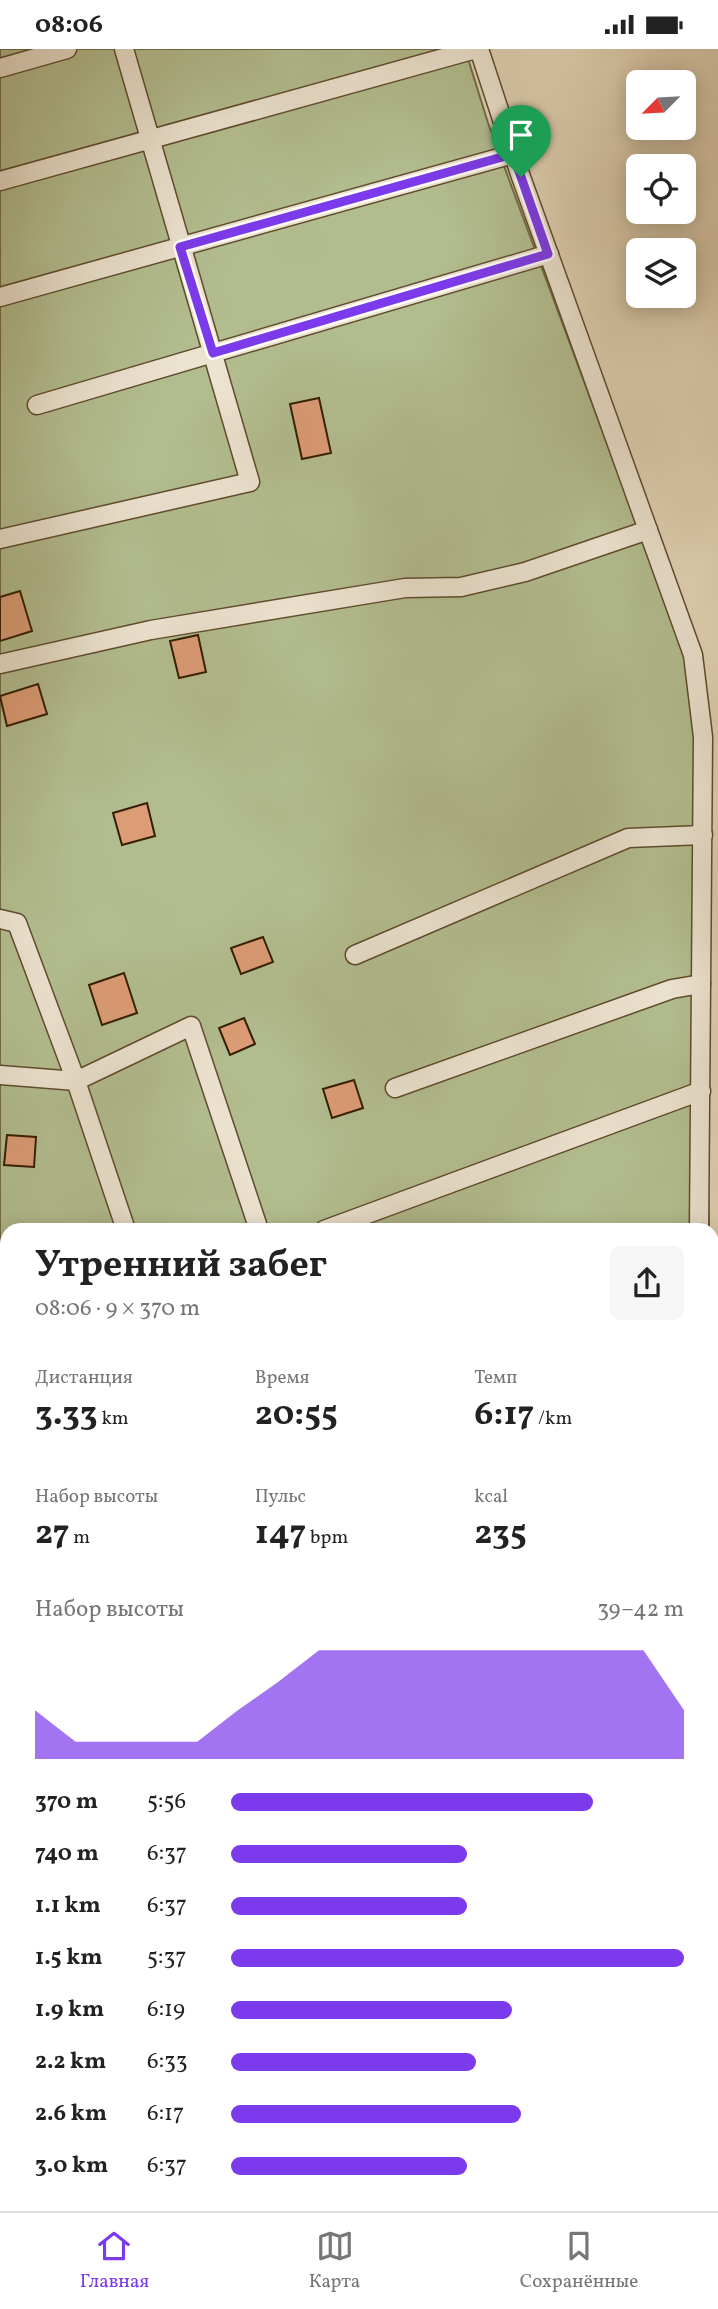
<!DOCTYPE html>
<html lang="ru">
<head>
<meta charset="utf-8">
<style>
  :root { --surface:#fff; --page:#f6f6f6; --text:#222; --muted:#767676; --line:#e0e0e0; --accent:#7c3aed }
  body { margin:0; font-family:Vollkorn,serif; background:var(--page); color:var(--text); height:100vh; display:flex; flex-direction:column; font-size:26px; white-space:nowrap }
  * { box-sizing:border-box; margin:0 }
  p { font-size:23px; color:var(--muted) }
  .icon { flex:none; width:38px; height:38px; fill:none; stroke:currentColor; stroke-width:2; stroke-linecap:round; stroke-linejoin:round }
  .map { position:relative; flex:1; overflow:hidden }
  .details { position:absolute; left:0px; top:1174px; width:719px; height:989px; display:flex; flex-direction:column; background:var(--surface); border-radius:21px 21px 0 0; box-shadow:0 4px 18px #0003 }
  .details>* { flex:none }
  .needle { width:46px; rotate:246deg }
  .controls { position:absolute; left:626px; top:21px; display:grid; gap:14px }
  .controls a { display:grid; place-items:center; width:70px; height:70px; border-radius:10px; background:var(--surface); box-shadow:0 4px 18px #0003; font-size:35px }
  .pin { position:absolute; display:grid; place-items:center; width:60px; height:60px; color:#fff; margin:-72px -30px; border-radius:50% 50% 50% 0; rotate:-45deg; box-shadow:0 0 7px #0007 }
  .pin .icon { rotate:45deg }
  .round { display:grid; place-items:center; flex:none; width:74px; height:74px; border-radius:10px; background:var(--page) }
  .summary { display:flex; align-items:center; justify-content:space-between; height:119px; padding:0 35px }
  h1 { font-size:38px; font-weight:700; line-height:52px }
  .stats { display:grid; grid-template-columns:repeat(3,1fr); gap:10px; height:119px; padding:7px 35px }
  .stats div { display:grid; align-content:center }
  .stats b { font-size:35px; font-weight:700 }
  .stats small { font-size:19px; font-weight:400 }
  .stats p { font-size:19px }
  .chart { height:196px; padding:14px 35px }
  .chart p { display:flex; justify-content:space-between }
  .chart svg { width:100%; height:126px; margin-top:7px; fill:var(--accent); opacity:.7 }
  ul { padding:0 35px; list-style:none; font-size:23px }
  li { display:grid; grid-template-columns:112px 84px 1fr; align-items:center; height:52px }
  li i { height:18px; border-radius:9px; background:var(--accent) }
  .status { display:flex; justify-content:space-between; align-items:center; height:49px; padding:0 35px; background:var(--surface); direction:ltr }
  .status svg { height:19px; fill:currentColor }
  .tab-bar { display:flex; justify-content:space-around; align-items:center; height:98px; border-top:2px solid var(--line); background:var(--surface); font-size:19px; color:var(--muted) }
  .tab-bar a { display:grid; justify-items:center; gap:4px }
  .tab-bar .current { color:var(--accent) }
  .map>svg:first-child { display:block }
</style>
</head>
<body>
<div class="status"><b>08:06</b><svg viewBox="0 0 49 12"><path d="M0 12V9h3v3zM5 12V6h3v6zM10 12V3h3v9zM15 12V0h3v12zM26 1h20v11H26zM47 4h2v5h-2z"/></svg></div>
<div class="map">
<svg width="718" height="2162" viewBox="0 0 718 2162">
  <rect width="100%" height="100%" fill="#e2d4b6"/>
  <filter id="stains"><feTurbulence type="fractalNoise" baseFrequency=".00286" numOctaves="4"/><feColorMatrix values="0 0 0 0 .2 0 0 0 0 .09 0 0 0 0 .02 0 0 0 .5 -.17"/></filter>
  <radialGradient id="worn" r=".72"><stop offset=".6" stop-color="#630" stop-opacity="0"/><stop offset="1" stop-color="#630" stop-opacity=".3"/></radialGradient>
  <path fill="#b2bd8f" stroke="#726e48" stroke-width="2" d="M0,0H465L488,74L698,639L709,1181H7V2156H684L683,2162H0Z"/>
  <g fill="#dc9c75" stroke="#331e00" stroke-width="2">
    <path d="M319,349L331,404L302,410L290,355Z"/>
    <path d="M20,542L32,582L0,592V548Z"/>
    <path d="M198,586L206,623L179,629L170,592Z"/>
    <path d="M38,635L47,665L7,677L0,647Z"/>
    <path d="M147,754L155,787L122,796L113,764Z"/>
    <path d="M263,888L273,913L241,925L231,899Z"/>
    <path d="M124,924L137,964L102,976L89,936Z"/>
    <path d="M244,969L255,995L230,1006L219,979Z"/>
    <path d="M354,1031L363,1059L332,1069L323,1040Z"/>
    <path d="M7,1086L36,1088L34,1118L4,1116Z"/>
  </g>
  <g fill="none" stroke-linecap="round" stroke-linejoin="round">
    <g stroke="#5f4c2e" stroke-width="21">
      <g id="minor">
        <path d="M479,0L521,128L693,606L703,688L699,1181"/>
        <path d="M0,19L67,0"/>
        <path d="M0,132L476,0"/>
        <path d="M0,248L513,105"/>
        <path d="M37,356L549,205"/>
        <path d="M0,490L250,433L124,0"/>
        <path d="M0,615L151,581L405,539L461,538L525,523L648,481"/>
        <path d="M0,870L17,874L76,1032L126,1181"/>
        <path d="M355,906L628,789L703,786"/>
        <path d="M0,1026L76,1032L191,977L259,1181"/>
        <path d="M395,1039L672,940L701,935"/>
        <path d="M324,1181L701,1042"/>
        <path d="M0,1317H7"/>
        <path d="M0,1453H7"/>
        <path d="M0,1581H7"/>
        <path d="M0,1844L7,1845"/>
        <path d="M0,2102L7,2101"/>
        <path d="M158,2156L160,2162"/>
        <path d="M318,2162L319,2158"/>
        <path d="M561,2162L563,2156"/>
      </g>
    </g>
    <use href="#minor" stroke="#ece3d0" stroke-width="18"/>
  </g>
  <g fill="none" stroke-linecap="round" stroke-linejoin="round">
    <g stroke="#fff" stroke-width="14">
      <path id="route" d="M513,105L548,205L213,304L180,198Z"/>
    </g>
    <use href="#route" stroke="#7c3aed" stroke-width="9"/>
  </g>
  <rect width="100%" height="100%" filter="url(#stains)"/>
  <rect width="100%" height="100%" fill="url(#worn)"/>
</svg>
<div class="controls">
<a><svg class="needle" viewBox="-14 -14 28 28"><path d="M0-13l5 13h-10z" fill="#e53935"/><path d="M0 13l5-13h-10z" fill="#767676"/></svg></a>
<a><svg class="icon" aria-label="locate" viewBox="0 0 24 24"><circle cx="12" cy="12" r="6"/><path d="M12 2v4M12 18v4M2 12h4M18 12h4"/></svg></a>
<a><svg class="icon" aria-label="layers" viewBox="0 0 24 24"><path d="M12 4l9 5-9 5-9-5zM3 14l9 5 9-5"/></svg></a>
</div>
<div class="pin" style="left:521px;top:128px;background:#1e9e55"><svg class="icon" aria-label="arrive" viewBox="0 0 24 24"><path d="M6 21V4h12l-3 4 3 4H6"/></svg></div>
<section class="details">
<div class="summary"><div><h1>Утренний забег</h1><p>08:06 · 9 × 370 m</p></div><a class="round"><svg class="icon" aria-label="share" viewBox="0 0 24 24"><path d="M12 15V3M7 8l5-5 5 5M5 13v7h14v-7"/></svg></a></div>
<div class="stats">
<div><p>Дистанция</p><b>3.33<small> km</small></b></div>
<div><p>Время</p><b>20:55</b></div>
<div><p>Темп</p><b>6:17<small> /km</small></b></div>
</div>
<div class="stats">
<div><p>Набор высоты</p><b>27<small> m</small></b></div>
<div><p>Пульс</p><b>147<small> bpm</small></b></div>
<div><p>kcal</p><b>235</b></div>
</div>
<div class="chart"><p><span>Набор высоты</span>39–42 m</p>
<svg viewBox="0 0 160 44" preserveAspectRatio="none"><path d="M0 44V27L10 38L20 38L30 38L40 38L50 27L60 17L70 6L80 6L90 6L100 6L110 6L120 6L130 6L140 6L150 6L160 27V44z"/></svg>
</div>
<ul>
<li><b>370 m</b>5:56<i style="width:80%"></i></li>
<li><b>740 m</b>6:37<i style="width:52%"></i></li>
<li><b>1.1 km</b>6:37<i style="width:52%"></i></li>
<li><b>1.5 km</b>5:37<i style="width:100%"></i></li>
<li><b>1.9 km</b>6:19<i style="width:62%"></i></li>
<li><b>2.2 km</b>6:33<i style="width:54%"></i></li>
<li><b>2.6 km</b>6:17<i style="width:64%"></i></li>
<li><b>3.0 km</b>6:37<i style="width:52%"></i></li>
</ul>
</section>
</div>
<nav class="tab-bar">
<a class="current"><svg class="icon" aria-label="home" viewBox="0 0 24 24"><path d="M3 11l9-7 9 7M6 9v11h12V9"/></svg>Главная</a>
<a><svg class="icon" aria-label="map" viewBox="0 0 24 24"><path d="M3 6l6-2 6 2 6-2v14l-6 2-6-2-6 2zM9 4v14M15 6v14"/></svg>Карта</a>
<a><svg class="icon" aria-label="saved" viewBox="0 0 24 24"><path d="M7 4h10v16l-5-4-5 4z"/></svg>Сохранённые</a>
</nav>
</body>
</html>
